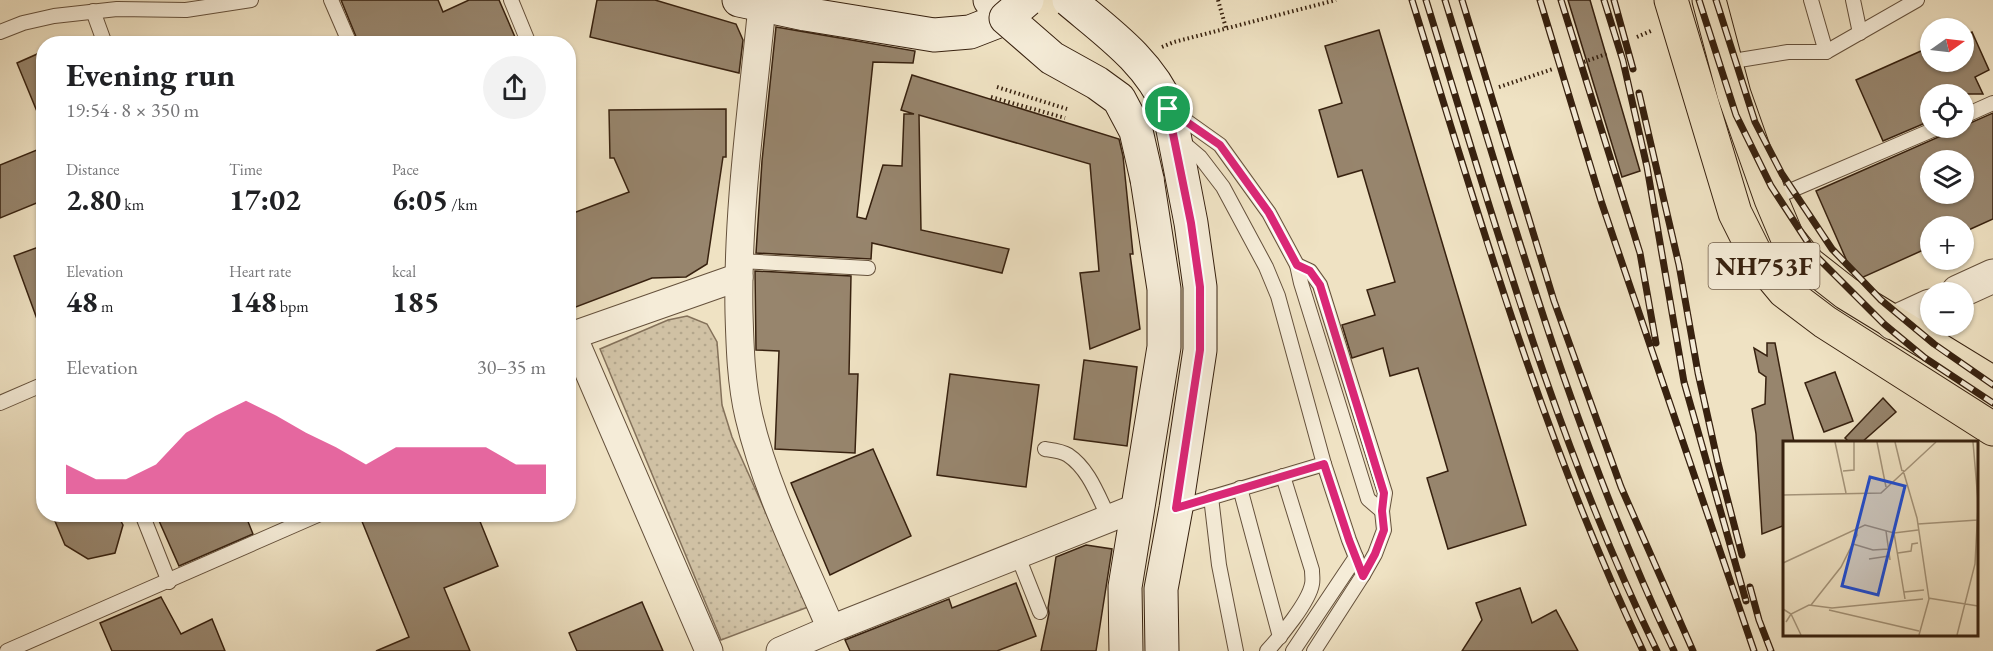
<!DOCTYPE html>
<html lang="en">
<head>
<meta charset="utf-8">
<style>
  :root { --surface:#fff; --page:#f2f2f2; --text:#202124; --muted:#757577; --accent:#db2777 }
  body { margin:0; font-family:"EB Garamond",serif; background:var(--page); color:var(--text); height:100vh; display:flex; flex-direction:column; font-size:22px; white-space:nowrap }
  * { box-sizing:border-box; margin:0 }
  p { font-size:20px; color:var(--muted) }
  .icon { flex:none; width:33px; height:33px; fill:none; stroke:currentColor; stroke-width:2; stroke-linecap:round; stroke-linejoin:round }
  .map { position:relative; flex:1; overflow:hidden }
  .side { position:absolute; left:36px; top:36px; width:540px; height:486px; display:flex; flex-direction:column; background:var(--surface); border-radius:24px; box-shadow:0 2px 4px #0004 }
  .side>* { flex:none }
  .needle { width:39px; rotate:76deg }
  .fabs { position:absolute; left:1920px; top:18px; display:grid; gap:12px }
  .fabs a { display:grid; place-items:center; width:54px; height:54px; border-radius:50%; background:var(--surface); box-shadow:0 2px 4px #0004; font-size:30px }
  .pin { position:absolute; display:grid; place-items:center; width:51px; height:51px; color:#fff; margin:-26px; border:3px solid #fff; border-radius:50%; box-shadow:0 2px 6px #0007 }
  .round { display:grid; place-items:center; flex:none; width:63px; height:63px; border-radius:32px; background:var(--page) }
  .head { display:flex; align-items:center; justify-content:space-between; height:102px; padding:0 30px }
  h1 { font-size:33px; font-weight:700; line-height:45px }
  .figures { display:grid; grid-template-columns:repeat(3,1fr); gap:9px; height:102px; padding:6px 30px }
  .figures div { display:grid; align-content:center }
  .figures b { font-size:30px; font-weight:700 }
  .figures small { font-size:16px; font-weight:400 }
  .figures p { font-size:16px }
  .chart { height:168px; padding:12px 30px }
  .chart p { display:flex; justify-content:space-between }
  .chart svg { width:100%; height:108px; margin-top:6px; fill:var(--accent); opacity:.7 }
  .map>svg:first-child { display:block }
</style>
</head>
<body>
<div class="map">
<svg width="1993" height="651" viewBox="0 0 1993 651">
  <defs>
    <pattern id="green-dots" width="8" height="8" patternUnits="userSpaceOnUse" patternTransform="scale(1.5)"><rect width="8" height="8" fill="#d0c1a4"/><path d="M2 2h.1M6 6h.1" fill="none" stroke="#b3a68c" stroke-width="1.8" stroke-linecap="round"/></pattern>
  </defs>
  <rect width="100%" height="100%" fill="#efe2c3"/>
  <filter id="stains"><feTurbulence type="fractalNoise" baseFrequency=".00333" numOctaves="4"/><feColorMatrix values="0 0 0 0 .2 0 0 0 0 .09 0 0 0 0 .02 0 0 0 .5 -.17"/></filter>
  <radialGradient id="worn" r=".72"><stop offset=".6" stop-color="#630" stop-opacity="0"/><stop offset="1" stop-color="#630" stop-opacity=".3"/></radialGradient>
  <path fill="url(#green-dots)" stroke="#84715a" stroke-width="1.5" d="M687,316L707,324L717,342L722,405L732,437L808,607L721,640L600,349L668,320Z"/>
  <g fill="#97856d" stroke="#37210f" stroke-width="1.5" fill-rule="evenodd">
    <path d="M341,0H438L443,12L469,0H499L518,44H359Z"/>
    <path d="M597,0H655L736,24L743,40L739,73L590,37Z"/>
    <path d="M1568,0H1590L1640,171L1622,177Z"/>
    <path d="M776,27L915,51L913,63L873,62L857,217L866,219L883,165L902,166L904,114H914L901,110L912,75L1119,139L1123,156L1133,254H1130L1140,329L1090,349L1080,273L1099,271L1090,164L919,115L921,230L1009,249L1002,273L872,243L871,259L756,253L762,161Z"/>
    <path d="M1379,30L1526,525L1448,549L1427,478L1448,471L1418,368L1390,376L1383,348L1352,358L1342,325L1375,315L1367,290L1395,282L1362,170L1338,177L1319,110L1342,103L1325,46Z"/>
    <path d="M1972,32L1989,70L1975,77L1983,94H1930V121L1883,141L1856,80L1930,47V62H1964V36Z"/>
    <path d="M44,51V126H43L17,63Z"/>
    <path d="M726,109V157H723L707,264L686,277L652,278L568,310V215L629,192L614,158H610L609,110Z"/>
    <path d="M1993,113V219L1964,232V226H1930V247L1859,279L1853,275L1816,191ZM1930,160H1964V194H1930Z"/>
    <path d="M44,147V200L0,218V165Z"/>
    <path d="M44,245V330H41L14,256Z"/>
    <path d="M755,271L851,276L849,374H858L855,453L775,449L779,351L756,350Z"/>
    <path d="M1767,343H1775L1794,442H1785V525L1762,534L1756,434L1752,409L1765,404L1766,377L1759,372L1754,348L1767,356Z"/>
    <path d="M1084,360L1137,367L1127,446L1074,439Z"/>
    <path d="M1835,372L1853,421L1824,432L1805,383Z"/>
    <path d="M950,374L1039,385L1026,487L937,475Z"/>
    <path d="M1883,398L1896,412L1862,442H1849L1845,438Z"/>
    <path d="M873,449L911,536L830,575L791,483Z"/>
    <path d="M52,514H117L123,525L115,553L88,559L65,545Z"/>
    <path d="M156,514H245L253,534L179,566Z"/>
    <path d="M359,514H477L498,566L444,588L470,651H376L409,637Z"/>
    <path d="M1086,545L1112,549L1096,651H1041L1049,613L1048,608L1056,557Z"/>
    <path d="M1016,583L1036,636L997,651H850L845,640L949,599L952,608Z"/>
    <path d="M1520,588L1532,623L1556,610L1578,651H1462L1482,620L1476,603Z"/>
    <path d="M161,597L181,634L212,619L225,651H112L100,623Z"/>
    <path d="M642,602L663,651H577L569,633Z"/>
  </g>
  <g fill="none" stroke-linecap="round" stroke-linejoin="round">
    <g stroke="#65513c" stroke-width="16">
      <g id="service">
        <path d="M331,0L350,44"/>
        <path d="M511,0L529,44"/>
        <path d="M1811,0L1826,52"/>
        <path d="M1853,0L1860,33"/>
        <path d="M93,11L105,44"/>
        <path d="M0,32L23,23L54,16L117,9L186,10L251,0"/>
        <path d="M1727,62L1788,52H1826L1917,0"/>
        <path d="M1175,113L1220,145L1269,213L1297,265L1301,283L1368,499L1382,511"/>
        <path d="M1964,116L1993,103"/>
        <path d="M1180,140L1200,157L1223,187L1266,267L1278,296L1324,464L1349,540L1363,575"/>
        <path d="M1771,199L1937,128"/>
        <path d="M740,261L868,268"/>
        <path d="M1297,265L1310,271L1320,285L1385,493L1382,511L1384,530L1375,554L1363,575L1314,651"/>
        <path d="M0,403L44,384"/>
        <path d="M1045,449C1052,450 1062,451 1068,455C1089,469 1098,496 1109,518"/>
        <path d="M1240,488L1280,637"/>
        <path d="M1211,497L1219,565L1236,651"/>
        <path d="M1176,508L1324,464"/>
        <path d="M142,514L169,582"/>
        <path d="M1017,554L1040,612"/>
        <path d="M7,651L320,514"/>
        <path d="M1267,651C1280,637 1309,602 1312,584C1313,580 1312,575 1312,570L1283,476"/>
        <path d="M1293,651L1356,557"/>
      </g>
    </g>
    <g stroke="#65513c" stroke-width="29">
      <g id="minor">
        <path d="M762,6C752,108 737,211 739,313C740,348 741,383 749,417C766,490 802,560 831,629"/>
        <path d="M573,336L709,651"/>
        <path d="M568,337L739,277"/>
        <path d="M780,651L831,629L1138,507"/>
      </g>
    </g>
    <g stroke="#65513c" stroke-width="35">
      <g id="tertiary">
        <path d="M1958,292L1993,276"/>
        <path d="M1893,323L1930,306"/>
      </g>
    </g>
    <g stroke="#37210f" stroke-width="35">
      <g id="secondary">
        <path d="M739,0L805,14L934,35L970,32L1006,18L990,0"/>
        <path d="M1126,651L1125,587L1164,347V289L1147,179"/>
        <path d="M1162,651L1161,589L1176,508L1200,350V287L1191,223L1169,109"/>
      </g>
    </g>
    <g stroke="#37210f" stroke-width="35">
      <g id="trunk">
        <path d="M1671,0L1735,213L1759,261L1784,291L1825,322L1993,429"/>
        <path d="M1709,0L1734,94L1771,199L1787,237L1809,264L1846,293L1993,383"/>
      </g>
    </g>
    <g stroke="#37210f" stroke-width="4" stroke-dasharray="1.5 3" stroke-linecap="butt">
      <path d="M1218,0L1226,28"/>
      <path d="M1637,37L1653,30"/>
      <path d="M1162,47L1174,42L1336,0"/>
      <path d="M1584,62L1609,53"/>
      <path d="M997,87L1067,109"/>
      <path d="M1499,87L1553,69"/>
      <path d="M991,97L1065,118"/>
    </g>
    <use href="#service" stroke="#f5ecd8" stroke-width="14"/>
    <use href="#minor" stroke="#f5ecd8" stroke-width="27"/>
    <use href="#tertiary" stroke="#f5ecd8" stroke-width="33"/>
    <use href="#secondary" stroke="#f5ecd8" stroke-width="33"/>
    <use href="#trunk" stroke="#efe2c3" stroke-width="33"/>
    <g stroke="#37210f" stroke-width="7">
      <g id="rail">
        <path d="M1412,0C1480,220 1544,443 1643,651"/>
        <path d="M1426,0C1494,220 1556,444 1657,651"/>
        <path d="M1445,0C1513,220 1575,443 1674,651"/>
        <path d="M1462,0L1554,301L1621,487L1693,651"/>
        <path d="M1540,0L1601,201L1754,651"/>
        <path d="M1561,0L1640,253L1656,343"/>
        <path d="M1604,0L1623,61L1647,167L1684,382L1746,601"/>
        <path d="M1614,0L1633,69"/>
        <path d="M1699,0L1736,115L1771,186L1818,258L1884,324L1925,358L1993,403"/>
        <path d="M1716,0L1755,122L1782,174L1832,249L1881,300L1934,344L1993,385"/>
        <path d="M1639,93L1679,265L1698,373L1718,463L1742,555"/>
        <path d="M1750,587L1759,620L1771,651"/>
      </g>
    </g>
    <use href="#rail" stroke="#f5ecd8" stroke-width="4.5" stroke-dasharray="14" stroke-linecap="butt"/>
    <g stroke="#37210f" stroke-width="35" stroke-linecap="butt">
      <g id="secondary-bridge">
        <path d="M1027,0L1006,18L1052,58L1097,83L1119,99L1136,131L1147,179"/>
        <path d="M1069,0C1107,32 1150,62 1169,109"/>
      </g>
    </g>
    <use href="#secondary-bridge" stroke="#f5ecd8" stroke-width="33"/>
  </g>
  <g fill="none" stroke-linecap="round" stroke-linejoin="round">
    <g stroke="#fff" stroke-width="12">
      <path id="route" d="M1168,109L1220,145L1269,213L1297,265L1310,271L1320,285L1384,493L1382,511L1384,530L1375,554L1363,576L1349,540L1324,464L1176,508L1200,350V287L1191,223Z"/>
    </g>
    <use href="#route" stroke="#db2777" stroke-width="8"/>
  </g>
  <g text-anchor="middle" stroke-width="4.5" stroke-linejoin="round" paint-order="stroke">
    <rect fill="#f5ecd8" stroke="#705e4b" stroke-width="1.5" x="1708.5" y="243" width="111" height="46" rx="4.5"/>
    <g font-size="26" font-weight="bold" fill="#37210f">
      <text x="1764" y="275">NH753F</text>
    </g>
  </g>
  <g transform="translate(1783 441)">
    <rect width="195" height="195" fill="#efe2c3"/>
    <path fill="none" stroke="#a5957b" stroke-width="1.5" d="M52,1L63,52M94,1L103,46M112,1L119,30M190,1L195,60M120,29L134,77L146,158L136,194M60,30L71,29V1M0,54L98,52L153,1M135,83L195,79M103,90L107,119M111,92L122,158M70,103L90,109L105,108M115,112L128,110L129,103L135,102M86,118L106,115M0,122L82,84L111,92L135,89M121,151L141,149M145,157L195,165M28,164L58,126L74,94L73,87M0,168L8,173L18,194M46,169L136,190M3,181L8,173L26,164L49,167L140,158M174,194L192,123L195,66"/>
    <path fill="#1d4ed8" fill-opacity="0.15" stroke="#1d4ed8" stroke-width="3" d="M87,36L122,45L95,154L59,145Z"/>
    <rect width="195" height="195" fill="none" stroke="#37210f" stroke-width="3"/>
  </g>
  <rect width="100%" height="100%" filter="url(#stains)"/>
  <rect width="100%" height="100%" fill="url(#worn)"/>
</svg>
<div class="fabs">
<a><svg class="needle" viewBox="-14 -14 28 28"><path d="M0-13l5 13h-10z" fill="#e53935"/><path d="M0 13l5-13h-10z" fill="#757577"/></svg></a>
<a><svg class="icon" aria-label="locate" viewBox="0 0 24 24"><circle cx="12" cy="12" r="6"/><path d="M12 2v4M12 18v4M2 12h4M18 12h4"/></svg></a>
<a><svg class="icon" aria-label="layers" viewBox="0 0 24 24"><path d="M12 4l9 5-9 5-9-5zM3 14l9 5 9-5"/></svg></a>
<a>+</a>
<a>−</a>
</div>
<div class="pin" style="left:1168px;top:109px;background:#1e9e55"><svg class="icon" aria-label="arrive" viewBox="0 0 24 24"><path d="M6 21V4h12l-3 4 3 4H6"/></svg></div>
<section class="side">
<div class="head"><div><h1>Evening run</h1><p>19:54 · 8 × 350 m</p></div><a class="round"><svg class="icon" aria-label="share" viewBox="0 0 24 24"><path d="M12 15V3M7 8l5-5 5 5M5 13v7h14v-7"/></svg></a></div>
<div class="figures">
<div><p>Distance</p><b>2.80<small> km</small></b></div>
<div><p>Time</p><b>17:02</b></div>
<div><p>Pace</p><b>6:05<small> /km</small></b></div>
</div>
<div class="figures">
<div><p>Elevation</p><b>48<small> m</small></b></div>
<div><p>Heart rate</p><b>148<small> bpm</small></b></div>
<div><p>kcal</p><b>185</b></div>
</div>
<div class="chart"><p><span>Elevation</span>30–35 m</p>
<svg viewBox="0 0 160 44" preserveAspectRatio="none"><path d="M0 44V32L10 38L20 38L30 32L40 19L50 12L60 6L70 12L80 19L90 25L100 32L110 25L120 25L130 25L140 25L150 32L160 32V44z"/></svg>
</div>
</section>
</div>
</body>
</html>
